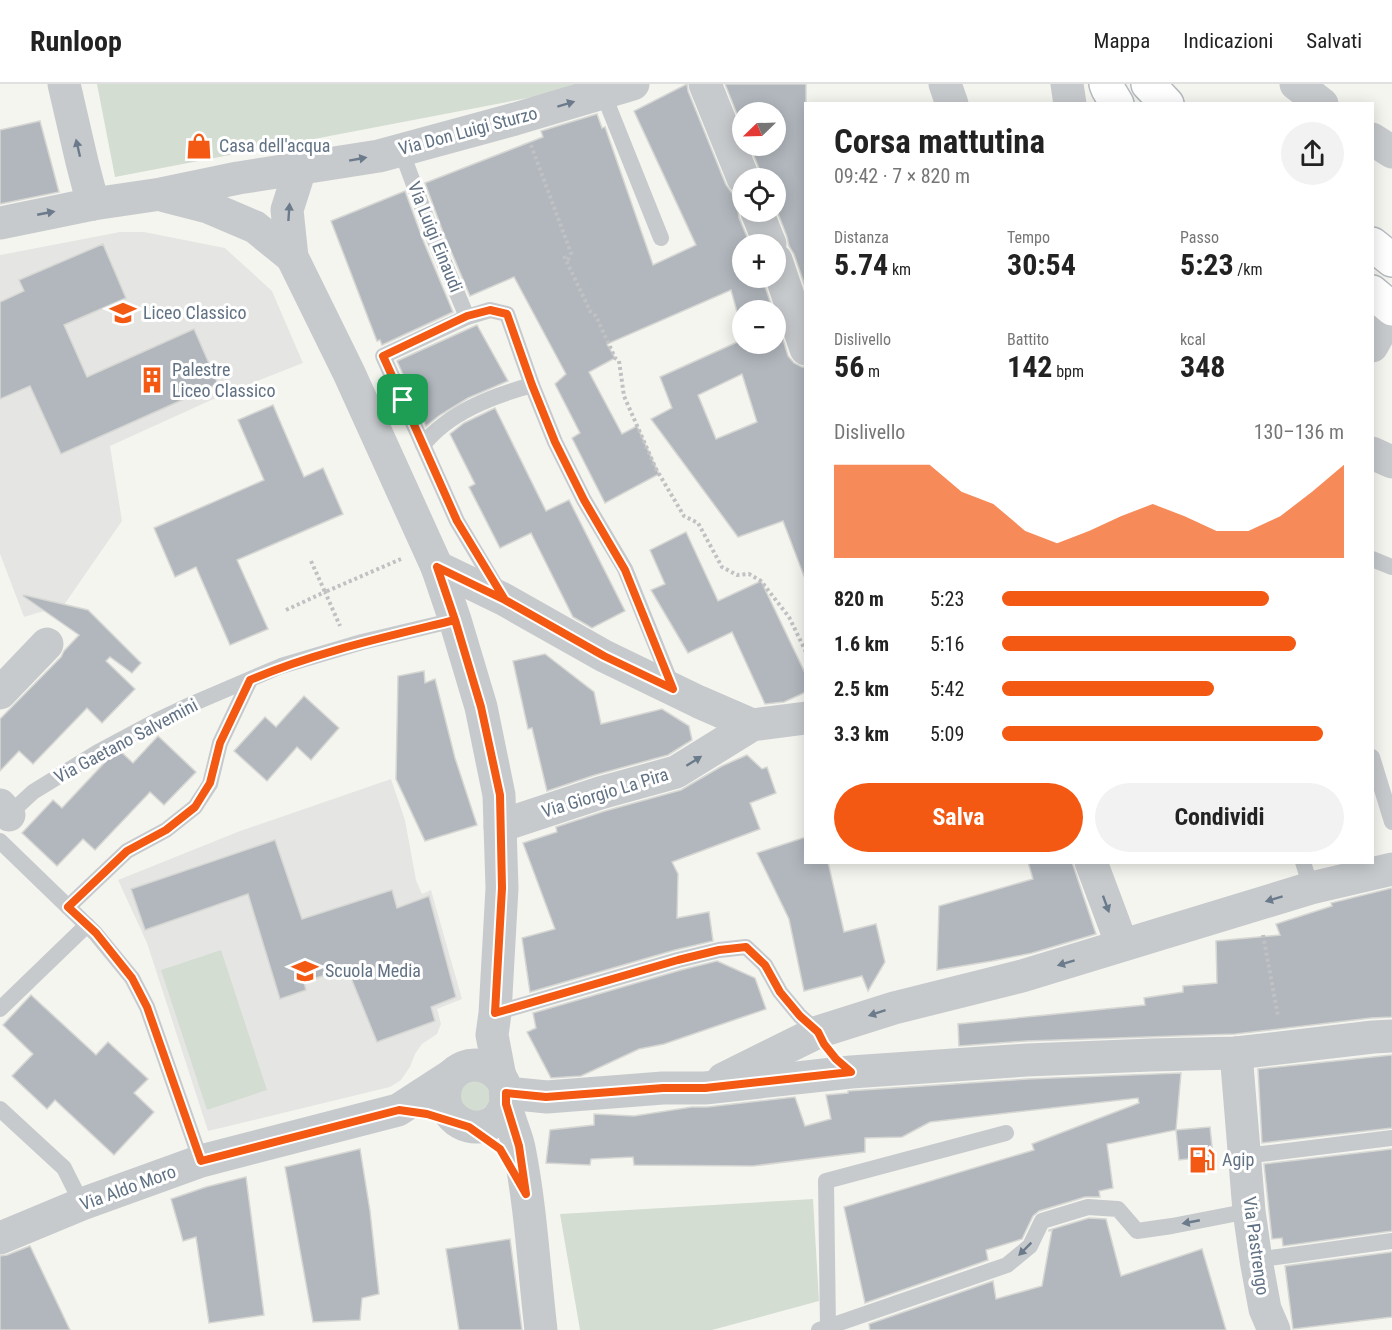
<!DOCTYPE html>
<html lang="it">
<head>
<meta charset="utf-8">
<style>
  :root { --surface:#fff; --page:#f2f2f2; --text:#222; --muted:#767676; --line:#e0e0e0; --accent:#f35912 }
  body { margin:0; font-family:"Roboto Condensed",sans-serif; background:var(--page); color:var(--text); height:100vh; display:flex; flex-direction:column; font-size:22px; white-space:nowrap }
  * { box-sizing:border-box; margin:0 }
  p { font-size:20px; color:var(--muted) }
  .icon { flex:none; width:33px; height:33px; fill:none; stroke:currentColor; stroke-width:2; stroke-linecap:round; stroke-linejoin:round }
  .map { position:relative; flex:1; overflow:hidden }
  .sheet { position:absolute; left:804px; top:18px; width:570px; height:762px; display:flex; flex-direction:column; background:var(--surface); border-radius:0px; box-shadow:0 3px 15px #0003 }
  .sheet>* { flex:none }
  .needle { width:39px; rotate:247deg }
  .fabs { position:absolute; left:732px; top:18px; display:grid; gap:12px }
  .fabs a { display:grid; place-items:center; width:54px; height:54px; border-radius:50%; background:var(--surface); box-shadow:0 3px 15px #0003; font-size:30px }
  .pin { position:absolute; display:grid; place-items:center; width:51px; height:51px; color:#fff; margin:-26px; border-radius:12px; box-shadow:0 3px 9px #0006 }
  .round { display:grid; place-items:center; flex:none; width:63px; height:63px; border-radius:32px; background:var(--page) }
  .head { display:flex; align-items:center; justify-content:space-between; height:102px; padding:0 30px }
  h1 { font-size:33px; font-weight:700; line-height:45px }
  .stats { display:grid; grid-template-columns:repeat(3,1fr); gap:9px; height:102px; padding:6px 30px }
  .stats div { display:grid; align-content:center }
  .stats b { font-size:30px; font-weight:700 }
  .stats small { font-size:16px; font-weight:400 }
  .stats p { font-size:16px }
  .chart { height:168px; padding:12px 30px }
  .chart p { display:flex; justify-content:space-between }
  .chart svg { width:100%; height:108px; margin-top:6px; fill:var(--accent); opacity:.7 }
  .cta { display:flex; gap:12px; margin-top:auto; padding:12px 30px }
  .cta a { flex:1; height:69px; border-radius:36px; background:var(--accent); color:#fff; font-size:24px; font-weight:700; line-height:69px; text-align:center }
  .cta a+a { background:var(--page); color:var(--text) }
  ul { padding:0 30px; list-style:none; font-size:20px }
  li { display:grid; grid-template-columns:96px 72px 1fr; align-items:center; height:45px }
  li i { height:15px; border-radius:8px; background:var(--accent) }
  header { display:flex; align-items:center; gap:36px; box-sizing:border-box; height:84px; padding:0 30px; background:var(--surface); border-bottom:2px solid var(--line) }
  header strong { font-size:28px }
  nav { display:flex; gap:33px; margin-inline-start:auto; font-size:21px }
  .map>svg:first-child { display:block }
</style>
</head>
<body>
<header>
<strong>Runloop</strong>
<nav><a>Mappa</a><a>Indicazioni</a><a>Salvati</a></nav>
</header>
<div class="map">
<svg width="1392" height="1246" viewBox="0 0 1392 1246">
  <rect width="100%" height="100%" fill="#f5f5f0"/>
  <g fill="#e5e6e4">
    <path d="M120,148H144L225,164L272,207L303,279L229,308L110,362L122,437L64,521L24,533L0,470V171Z"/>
    <path d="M391,695L405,736L416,796L422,810L431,806L462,915L437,925L441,940L437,950L422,960L415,970L410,983L401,996L390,1003L208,1047L147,859L118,796L240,747Z"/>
  </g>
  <g fill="#d4ddd1">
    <path d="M97,0H601L115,93Z"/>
    <path d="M221,866L267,1006L207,1026L161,886Z"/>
    <path d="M465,996L487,998L491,1019L477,1029L462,1023L458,1006Z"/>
    <path d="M813,1115L819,1217L712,1246H580L560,1130Z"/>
  </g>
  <g fill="#b1b7bd" stroke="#d6d6d3" stroke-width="1.5" fill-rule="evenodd">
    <path d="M687,0L688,7L726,101L732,109L742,112V116L738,126L739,134L750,160H742V194H762L773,226H742V246L731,206L607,260L615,274L589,288L622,350L637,342L659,390L605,419L572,354L580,349L555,300L566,290L514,193L470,212L443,148L425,99L543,53L541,47L597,30L602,44L605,43L653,181L696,161L634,27Z"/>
    <path d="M725,0H806V205L794,170L789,162L787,153L776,124V94H761L760,87L750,62H776V28H742V43Z"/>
    <path d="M40,37L59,108L0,120V46Z"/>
    <path d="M405,107L423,156L453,228L382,261L380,256L377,257L331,137Z"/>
    <path d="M103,160L126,214L64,241L87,293L194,245L218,300L61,370L30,302L0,315V218L24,207L19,196Z"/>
    <path d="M776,233L788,272L794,279L802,283H806V491L804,492L783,437L738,453L651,335L672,324L660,293L742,256V260H776ZM742,290L757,338L716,355L698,311Z"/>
    <path d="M477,241L508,297L468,314L440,331L426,342L397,277Z"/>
    <path d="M273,321L304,393L323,384L343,430L237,476L268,545L230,561L196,483L175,493L154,444L264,396L238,336Z"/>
    <path d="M495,324L546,427L569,416L625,527L592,544L573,533L531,449L500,464L469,403L475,400L450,350L464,339Z"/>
    <path d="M686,448L718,517L761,497L806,591V608L784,618L765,620L732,548L688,569L651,506L665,500L650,466Z"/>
    <path d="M24,511L88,526L141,579L132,589L110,573L106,577L135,605L102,639L87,624L33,680L19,667L0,687V635L61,573L64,567L79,551L23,512Z"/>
    <path d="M545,570L594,608L601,640L662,625L689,642L692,656L668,671L595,691L547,707L532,644L528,645L513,577Z"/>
    <path d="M424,587L425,599L435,595L455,674L477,741L425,757L396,695L398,592Z"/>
    <path d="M304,612L339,644L311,676L297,663L267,697L234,667L265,633L276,643Z"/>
    <path d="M158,652L196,688L164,721L150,708L95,766L83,755L57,782L22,749L53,716L62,724L108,675L121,668L133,679Z"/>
    <path d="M747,671L762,685L767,683L776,709L750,719L760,745L672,778L678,790L677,834L709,828L713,857L675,866L530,908L522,854L555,845L523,759L557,748L556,743L605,727L681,706L722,682Z"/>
    <path d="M806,753V778H828L844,848L876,840L885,878L868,907L862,892L804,907L789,835L757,769Z"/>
    <path d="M275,756L302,835L392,806L397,824L429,812L456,913L431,923L435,937L377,958L347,884L304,898L306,906L280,915L248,810L145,846L131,805Z"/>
    <path d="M1028,778H1072L1096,850L1032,869L992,877L937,886L939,822L1033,795Z"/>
    <path d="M1392,804V933L1371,934L1235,950L1026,957L959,962L958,940L1145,921L1144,914L1183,908V902L1217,899L1216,857L1280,851L1276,840L1332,822L1331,819Z"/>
    <path d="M717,877L755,894L766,925L664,960L639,965L581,992L551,994L527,948L536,944L533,929L681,886Z"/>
    <path d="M31,911L96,971L108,958L148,995L134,1009L154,1028L114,1071L55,1016L47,1025L12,992L33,970L3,941Z"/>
    <path d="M1392,971V1044L1262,1059L1258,985Z"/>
    <path d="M1181,989L1176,1046L1107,1060L1113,1104L1099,1107L1100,1113H1085L1039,1127L1033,1132L1022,1155L986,1166L988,1176L865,1219L844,1123L1034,1066L1032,1060L1139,1019L1138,1014L930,1038L902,1053L865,1054V1068L753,1082L634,1081L633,1073L591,1075L590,1081L546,1079L550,1046L594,1041V1030L634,1032L692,1023H707L795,1013L805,1042L831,1035L826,1011L848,1009V1007L1028,995Z"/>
    <path d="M1210,1043L1213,1072L1179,1076L1176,1046Z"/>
    <path d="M360,1065L370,1127L379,1210L362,1214L360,1236L313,1238L285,1083Z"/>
    <path d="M1392,1065V1147L1283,1162L1282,1154L1272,1155L1264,1080Z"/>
    <path d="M246,1093L264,1231L209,1239L196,1153L183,1157L171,1115L206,1103Z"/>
    <path d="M1089,1134L1106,1135L1121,1192L1202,1165L1226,1246H870L869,1240L993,1197L996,1215L1042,1202L1052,1146L1049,1147V1146Z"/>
    <path d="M510,1155L522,1246H459L446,1165Z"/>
    <path d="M30,1162L70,1246H0V1172L7,1171Z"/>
    <path d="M1392,1168V1233L1293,1245L1285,1182Z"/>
  </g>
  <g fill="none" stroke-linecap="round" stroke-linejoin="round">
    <g stroke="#b6bbc0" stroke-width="36">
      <g id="secondary">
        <path d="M1106,0L1108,5L1117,20"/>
        <path d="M1148,0L1167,20"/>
        <path d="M1372,160L1392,176"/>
        <path d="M1372,208L1392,225"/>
      </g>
    </g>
    <g stroke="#c0c1c3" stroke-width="4" stroke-dasharray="3 3" stroke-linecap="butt">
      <path d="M531,61L571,169L567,178"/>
      <path d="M564,172L591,229L596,232L615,274L619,277L624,312L656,385L684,432L698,439L722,483L737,491L749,490L761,497L789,533L806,568"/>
      <path d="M311,477L325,508L401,475"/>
      <path d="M286,526L325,508L340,542"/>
      <path d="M1263,851L1278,932"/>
    </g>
    <g stroke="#c7cacd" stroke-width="16">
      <path d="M603,9L661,154"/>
      <path d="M401,66L433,152L467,233L490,226L507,230L532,301C493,312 449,328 423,361L457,437L500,509"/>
      <path d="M532,301L555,358L584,416L625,485L673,604"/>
      <path d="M423,361L383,272L467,233"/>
      <path d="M1372,475L1392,483"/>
      <path d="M1372,673L1392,738"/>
      <path d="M5,734L33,708L98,668L156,637L192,620L281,582L362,558L455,536"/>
      <path d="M0,757L95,849L132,894L147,923L201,1077"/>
      <path d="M1303,778L1311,804"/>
      <path d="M68,823L127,767L166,746L195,723L210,700L220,659L250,596"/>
      <path d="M0,925L87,841"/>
      <path d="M495,929L678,876L719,866L746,863L765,881L780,908L800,932L818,948"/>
      <path d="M0,1025L64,1084L82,1120"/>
      <path d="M1245,1072L1392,1054"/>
      <path d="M1256,1176L1392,1157"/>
      <path d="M828,1244L826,1097L1006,1049"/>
      <path d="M819,1246L1007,1181L1030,1162L1042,1137L1088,1123L1118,1125L1137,1147L1172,1142L1249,1127"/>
    </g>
    <g stroke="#c7cacd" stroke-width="33">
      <path d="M64,0L82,78L93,120"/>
      <path d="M705,0L743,94"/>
      <path d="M945,0L952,20"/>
      <path d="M1067,0L1070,20"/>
      <path d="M1296,0L1322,20"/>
      <path d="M1372,55L1392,68"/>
      <path d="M300,85L287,126L292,173L349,289L437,483L455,536L481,623L499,711L502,804L495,929L492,951L500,993"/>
      <path d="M165,112L208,123L255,143L292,173"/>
      <path d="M757,128L770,160"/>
      <path d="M0,139L93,120L161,110L238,94L379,72L515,35L633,0"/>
      <path d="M776,176L806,265"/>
      <path d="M1372,262L1392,226"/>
      <path d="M1372,369L1392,378"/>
      <path d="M437,483L505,516L604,572L699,618L752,641"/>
      <path d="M0,609L47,560"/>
      <path d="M0,721L9,731"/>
      <path d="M500,742L600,709L676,688L752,641L806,634"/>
      <path d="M1091,778L1122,861"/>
      <path d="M1236,969L1249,1127L1256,1176L1265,1225L1274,1246"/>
      <path d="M723,995L818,948L894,924L1022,892L1311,804L1392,785"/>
      <path d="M506,1009L547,1013L663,1004H705L851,988L1027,976L1151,971L1236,969L1373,953L1392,952"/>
      <path d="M506,1020C504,1025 501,1031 497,1035C475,1055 440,1035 445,1007C446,996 454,987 464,983C477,978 493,983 501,994C507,1003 505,1010 506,1020C508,1035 516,1049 519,1064C531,1124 534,1186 541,1246"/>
      <path d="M0,1154L82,1120L201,1077L398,1026L452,991"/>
    </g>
    <use href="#secondary" stroke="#fff" stroke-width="33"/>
  </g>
  <defs><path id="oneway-solid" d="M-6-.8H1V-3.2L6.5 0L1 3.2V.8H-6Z" transform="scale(1.5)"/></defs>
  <g fill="#6b7b8b">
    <use href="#oneway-solid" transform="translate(566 20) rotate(-17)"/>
    <use href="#oneway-solid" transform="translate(78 64) rotate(-103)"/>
    <use href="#oneway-solid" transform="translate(358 75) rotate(-10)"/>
    <use href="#oneway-solid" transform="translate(289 128) rotate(-86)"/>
    <use href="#oneway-solid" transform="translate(46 129) rotate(-11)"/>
    <use href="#oneway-solid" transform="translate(694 677) rotate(-32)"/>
    <use href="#oneway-solid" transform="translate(1274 815) rotate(163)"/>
    <use href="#oneway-solid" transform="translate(1106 820) rotate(70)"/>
    <use href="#oneway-solid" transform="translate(1066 879) rotate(163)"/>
    <use href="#oneway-solid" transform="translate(877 929) rotate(162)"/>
    <use href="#oneway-solid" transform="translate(1191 1138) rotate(169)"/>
    <use href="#oneway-solid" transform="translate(1025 1165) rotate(135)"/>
  </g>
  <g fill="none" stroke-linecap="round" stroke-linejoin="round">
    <g stroke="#fff" stroke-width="12">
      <path id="route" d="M403,316L457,437L505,516L437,483L455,536C386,553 316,568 250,596L220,659L210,699L195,723L166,746L127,767L68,823L96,849L132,894L147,923L201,1077L399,1026L427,1030L469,1043L500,1065L526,1110L519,1062L506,1020V1009L546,1013L663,1004H705L851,988L836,975L824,960L818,948L800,932L780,908L765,881L746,863L719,866L678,876L495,929L502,804L500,711L481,623L455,536L437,483L505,516L604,572L673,605L625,486L584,416L555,358L532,301L507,230L490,226L467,232L383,272L403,316"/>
    </g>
    <use href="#route" stroke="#f35912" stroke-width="8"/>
  </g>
  <defs>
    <g id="shop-bare" transform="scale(2.07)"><path d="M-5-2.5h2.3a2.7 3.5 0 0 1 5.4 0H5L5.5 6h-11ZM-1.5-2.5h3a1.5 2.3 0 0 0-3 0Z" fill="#f35912" stroke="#fff" stroke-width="2.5" paint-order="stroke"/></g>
    <g id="school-bare" transform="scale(2.07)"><path d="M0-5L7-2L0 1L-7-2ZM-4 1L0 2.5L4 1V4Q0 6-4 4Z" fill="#f35912" stroke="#fff" stroke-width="2.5" paint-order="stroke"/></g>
    <g id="building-bare" transform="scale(2.07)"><path d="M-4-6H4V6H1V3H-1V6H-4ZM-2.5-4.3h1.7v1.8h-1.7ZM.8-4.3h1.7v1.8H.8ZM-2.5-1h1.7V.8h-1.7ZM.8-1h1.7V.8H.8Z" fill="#f35912" stroke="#fff" stroke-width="2.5" paint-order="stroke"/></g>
    <g id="fuel-bare" transform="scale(2.07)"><path d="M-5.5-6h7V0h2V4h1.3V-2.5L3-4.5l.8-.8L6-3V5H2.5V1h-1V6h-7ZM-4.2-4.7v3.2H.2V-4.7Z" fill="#f35912" stroke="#fff" stroke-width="2.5" paint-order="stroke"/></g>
  </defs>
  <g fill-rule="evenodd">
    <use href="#shop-bare" x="199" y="62"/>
    <use href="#school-bare" x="123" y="229"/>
    <use href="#building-bare" x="152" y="296"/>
    <use href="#school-bare" x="305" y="887"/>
    <use href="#fuel-bare" x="1202" y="1076"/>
  </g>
  <g text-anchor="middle" stroke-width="6" stroke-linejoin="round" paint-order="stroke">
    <g font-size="18" fill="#617284" stroke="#fff">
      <text transform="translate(468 47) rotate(-15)" y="6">Via Don Luigi Sturzo</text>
      <text transform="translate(435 153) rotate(68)" y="6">Via Luigi Einaudi</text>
      <text transform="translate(126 657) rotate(-28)" y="6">Via Gaetano Salvemini</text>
      <text transform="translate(605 709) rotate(-17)" y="6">Via Giorgio La Pira</text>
      <text transform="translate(128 1104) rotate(-20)" y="6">Via Aldo Moro</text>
      <text transform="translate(1256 1162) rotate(82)" y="6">Via Pastrengo</text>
    </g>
    <g font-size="18" fill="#617284" stroke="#fff" text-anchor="start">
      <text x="219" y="68">Casa dell'acqua</text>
      <text x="143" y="235">Liceo Classico</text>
      <text x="172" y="292">Palestre<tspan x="172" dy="21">Liceo Classico</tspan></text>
      <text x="325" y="893">Scuola Media</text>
      <text x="1222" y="1082">Agip</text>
    </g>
  </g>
</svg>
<div class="fabs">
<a><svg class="needle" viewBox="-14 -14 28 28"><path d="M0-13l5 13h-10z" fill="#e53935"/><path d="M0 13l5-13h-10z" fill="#767676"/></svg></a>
<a><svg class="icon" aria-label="locate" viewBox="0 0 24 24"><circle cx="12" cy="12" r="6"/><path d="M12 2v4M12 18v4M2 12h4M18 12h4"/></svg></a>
<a>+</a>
<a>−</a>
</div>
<div class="pin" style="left:403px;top:316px;background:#1e9e55"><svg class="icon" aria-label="arrive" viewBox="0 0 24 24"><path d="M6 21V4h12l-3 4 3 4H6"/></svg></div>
<section class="sheet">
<div class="head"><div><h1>Corsa mattutina</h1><p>09:42 · 7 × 820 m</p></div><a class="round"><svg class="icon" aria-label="share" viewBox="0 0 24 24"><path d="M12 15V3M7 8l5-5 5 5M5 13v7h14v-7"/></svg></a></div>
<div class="stats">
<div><p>Distanza</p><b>5.74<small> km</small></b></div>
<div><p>Tempo</p><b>30:54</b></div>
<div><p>Passo</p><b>5:23<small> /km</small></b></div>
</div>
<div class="stats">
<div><p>Dislivello</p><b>56<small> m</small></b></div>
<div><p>Battito</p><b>142<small> bpm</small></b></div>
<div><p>kcal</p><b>348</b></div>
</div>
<div class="chart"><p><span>Dislivello</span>130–136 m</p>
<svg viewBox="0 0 160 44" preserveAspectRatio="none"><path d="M0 44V6L10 6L20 6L30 6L40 17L50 22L60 33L70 38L80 33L90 27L100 22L110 27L120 33L130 33L140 27L150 17L160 6V44z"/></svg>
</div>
<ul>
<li><b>820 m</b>5:23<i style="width:78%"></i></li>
<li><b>1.6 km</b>5:16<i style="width:86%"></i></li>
<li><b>2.5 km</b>5:42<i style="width:62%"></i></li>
<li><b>3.3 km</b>5:09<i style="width:94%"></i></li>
</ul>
<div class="cta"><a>Salva</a><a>Condividi</a></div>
</section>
</div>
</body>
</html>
